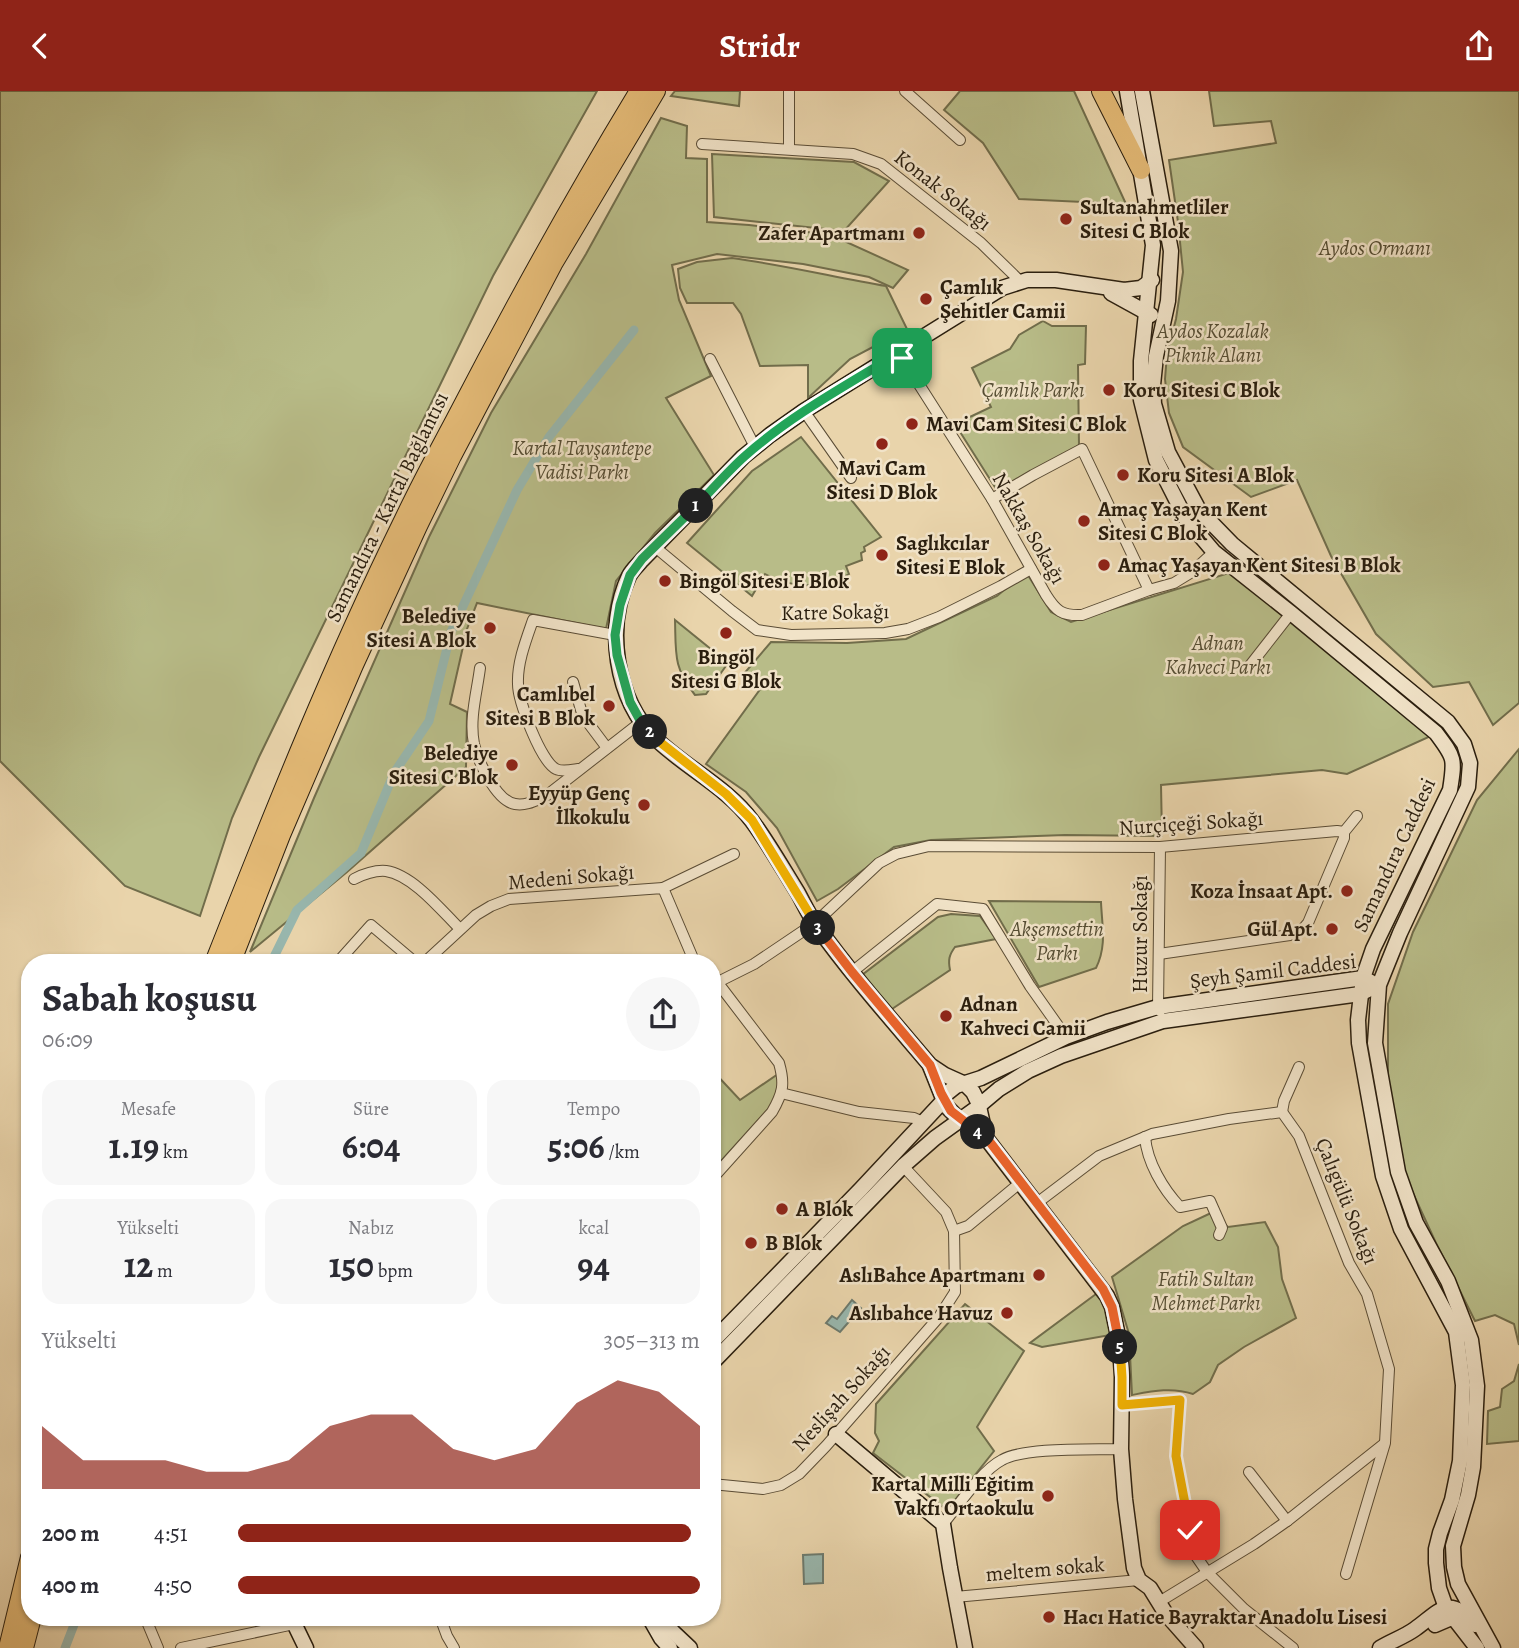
<!DOCTYPE html>
<html lang="tr">
<head>
<meta charset="utf-8">
<style>
  :root { --surface:#fff; --page:#f7f7f7; --text:#2b2b33; --muted:#7c7c81; --accent:#8f2418 }
  body { margin:0; font-family:Alegreya,serif; background:var(--page); color:var(--text); height:100vh; display:flex; flex-direction:column; font-size:26px; white-space:nowrap }
  * { box-sizing:border-box; margin:0 }
  p { font-size:23px; color:var(--muted) }
  .icon { flex:none; width:38px; height:38px; fill:none; stroke:currentColor; stroke-width:2; stroke-linecap:round; stroke-linejoin:round }
  .map { position:relative; flex:1; overflow:hidden }
  .side { position:absolute; left:21px; top:863px; width:700px; height:672px; display:flex; flex-direction:column; background:var(--surface); border-radius:28px; box-shadow:0 2px 5px #0004 }
  .side>* { flex:none }
  .pin { position:absolute; display:grid; place-items:center; width:60px; height:60px; color:#fff; margin:-30px; border-radius:14px; box-shadow:0 4px 10px #0006 }
  .km { position:absolute; width:35px; height:35px; margin:-18px; border-radius:50%; background:#222; color:#fff; font-size:19px; line-height:35px; text-align:center }
  .round { display:grid; place-items:center; flex:none; width:74px; height:74px; border-radius:37px; background:var(--page) }
  .head { display:flex; align-items:center; justify-content:space-between; height:119px; padding:0 21px }
  h1 { font-size:38px; font-weight:700; line-height:52px }
  .metrics { display:grid; grid-template-columns:repeat(3,1fr); gap:10px; height:119px; padding:7px 21px }
  .metrics div { display:grid; align-content:center; border-radius:18px; background:var(--page); text-align:center }
  .metrics b { font-size:35px; font-weight:700 }
  .metrics small { font-size:19px; font-weight:400 }
  .metrics p { font-size:19px }
  .chart { height:196px; padding:14px 21px }
  .chart p { display:flex; justify-content:space-between }
  .chart svg { width:100%; height:126px; margin-top:7px; fill:var(--accent); opacity:.7 }
  ul { padding:0 21px; list-style:none; font-size:23px }
  li { display:grid; grid-template-columns:112px 84px 1fr; align-items:center; height:52px }
  li i { height:18px; border-radius:9px; background:var(--accent) }
  header { display:flex; justify-content:space-between; align-items:center; height:91px; padding:0 21px; background:var(--accent); color:#fff; font-size:32px; font-weight:700 }
  .map>svg:first-child { display:block }
</style>
</head>
<body>
<header><svg class="icon" aria-label="back" viewBox="0 0 24 24"><path d="M15 5l-7 7 7 7"/></svg>Stridr<svg class="icon" aria-label="share" viewBox="0 0 24 24"><path d="M12 15V3M7 8l5-5 5 5M5 13v7h14v-7"/></svg></header>
<div class="map">
<svg width="1519" height="1557" viewBox="0 0 1519 1557">
  <rect width="100%" height="100%" fill="#e9d4ab"/>
  <filter id="stains"><feTurbulence type="fractalNoise" baseFrequency=".00286" numOctaves="4"/><feColorMatrix values="0 0 0 0 .2 0 0 0 0 .09 0 0 0 0 .02 0 0 0 .5 -.17"/></filter>
  <radialGradient id="worn" r=".72"><stop offset=".6" stop-color="#630" stop-opacity="0"/><stop offset="1" stop-color="#630" stop-opacity=".3"/></radialGradient>
  <g fill="#b8bc88" stroke="#716d4b" stroke-width="2">
    <path d="M0,0H597L493,185L259,666L232,727L200,825L125,795L0,670Z"/>
    <path d="M675,0H740L739,15L671,5Z"/>
    <path d="M960,0H1074L1126,113L1019,108L983,52L944,19Z"/>
    <path d="M1209,0H1519V612L1493,634L1469,591L1433,596L1376,543L1331,465L1297,389L1251,406L1183,356L1169,322L1165,288L1167,263L1176,228L1183,181L1178,131L1169,69L1276,52L1271,30L1214,35Z"/>
    <path d="M661,27L687,35L686,67L707,68V131L749,134L831,144L908,179L893,197L869,186L803,173L717,163L672,174L679,209L711,285L666,307L714,384L655,442L616,490L606,538L477,512L467,538L450,613L467,621L466,676L347,781L250,861L314,707L429,446L491,322L586,163Z"/>
    <path d="M712,63L854,71L889,90L844,140L714,126Z"/>
    <path d="M732,167C784,174 834,186 886,195L907,238L850,268L808,307V274L760,275L741,223L733,212H687L680,197L678,178L697,171Z"/>
    <path d="M1043,230L1052,235H1086L1085,273L1078,274L1079,354L1062,365L998,401L955,333L991,316L972,277L1010,258L1019,244Z"/>
    <path d="M801,346L881,446L864,456L865,460L861,462L862,469L846,475L849,483C825,499 789,497 765,483L752,505L687,452L752,380Z"/>
    <path d="M1026,481L1051,521L1071,531L1232,481L1433,644L1347,683L1322,679L1161,694L1162,745L1065,744L931,749L894,756L838,798L817,810L777,737L746,701L706,673L761,597L742,585L771,551L847,552L906,548L997,505Z"/>
    <path d="M675,529L728,572L706,603L695,604C673,577 676,562 675,529Z"/>
    <path d="M1519,658V1254L1514,1233L1495,1224L1475,1230L1436,1152L1400,1074L1388,988V913L1413,841L1477,709Z"/>
    <path d="M989,810L1101,811C1102,835 1107,855 1096,877L1039,896Z"/>
    <path d="M951,823L980,825L996,848L955,856C949,864 948,869 950,879L892,918L862,884L938,826Z"/>
    <path d="M712,979L740,1009L778,983L779,997L772,1014L712,1080Z"/>
    <path d="M1211,1122L1228,1136L1265,1131L1278,1156L1282,1188L1296,1227L1244,1256L1218,1274L1210,1291L1193,1303C1172,1296 1153,1300 1132,1304L1129,1243L1112,1186L1183,1135Z"/>
    <path d="M1100,1200L1116,1243L1042,1256L1030,1252Z"/>
    <path d="M965,1213L1024,1260L977,1336L994,1360L947,1419L873,1362L879,1350L875,1342L876,1313Z"/>
    <path d="M1519,1273V1350L1487,1353L1488,1320L1500,1316L1502,1298L1514,1290Z"/>
  </g>
  <g fill="#98b7ae" stroke="#6c7a6e" stroke-width="2">
    <path d="M852,1209L861,1217L840,1241L826,1232L832,1225L837,1228Z"/>
    <path d="M823,1463V1492L804,1493L803,1464Z"/>
  </g>
  <g fill="none" stroke-linecap="round" stroke-linejoin="round">
    <g stroke="#98b7ae" stroke-width="9">
      <path d="M271,872L297,819L361,762L394,682L429,630L451,541L517,399L549,346L634,239"/>
      <path d="M65,1557L77,1526"/>
    </g>
    <g stroke="#5a4c35" stroke-width="12">
      <g id="street">
        <path d="M789,0V58"/>
        <path d="M905,0L960,49"/>
        <path d="M702,53L853,63L881,73L981,152L1021,191"/>
        <path d="M899,262L992,408L1046,504C1056,520 1062,525 1082,524L1149,499L1174,492L1192,481L1214,461"/>
        <path d="M710,268L755,356"/>
        <path d="M804,320L851,387"/>
        <path d="M992,408L1033,384L1082,358L1149,499"/>
        <path d="M655,456L732,520L757,539L791,544L885,542L908,538L939,526L1001,495L1031,478"/>
        <path d="M480,577C477,601 469,628 474,653C478,670 496,710 515,713C527,715 536,709 546,705L641,631"/>
        <path d="M1248,577L1291,522"/>
        <path d="M573,591L581,619L589,633L607,657"/>
        <path d="M578,678C571,679 562,681 556,678C541,671 518,610 518,593C517,572 526,549 533,529L615,544"/>
        <path d="M1344,741L1357,725"/>
        <path d="M354,788C364,783 375,779 386,780C413,784 442,820 460,838"/>
        <path d="M663,797L734,763"/>
        <path d="M337,872L371,834L416,872"/>
        <path d="M424,872L476,824L491,815L509,808L663,797L695,872"/>
        <path d="M852,881L937,813L983,818L1030,895L1066,946"/>
        <path d="M712,894L754,873L815,832L879,772L896,763L929,755L1160,756L1337,740L1344,741V747L1308,832L1302,839L1290,844L1159,863"/>
        <path d="M1160,920L1158,916L1160,756"/>
        <path d="M781,1002L859,1021L914,1027L923,1031"/>
        <path d="M1282,1021L1284,1010L1299,976"/>
        <path d="M1145,1046C1147,1071 1163,1098 1180,1116L1210,1110L1222,1137L1219,1144"/>
        <path d="M712,1088L772,1021C783,1002 785,993 779,972L718,892"/>
        <path d="M1037,1112L1099,1065L1152,1043L1229,1028L1282,1021L1299,1045L1349,1172L1367,1203L1389,1278L1385,1352L1346,1483"/>
        <path d="M954,1140L968,1135L1021,1091"/>
        <path d="M1122,1314L1180,1309L1176,1365L1190,1439L1196,1465L1207,1481L1244,1518L1293,1557"/>
        <path d="M1249,1381L1287,1430"/>
        <path d="M712,1393L763,1398L781,1394L799,1383L826,1355L939,1226L955,1201L954,1140L946,1121L903,1075"/>
        <path d="M943,1433C958,1415 982,1379 1002,1369C1025,1356 1092,1359 1121,1358"/>
        <path d="M955,1506L1139,1489"/>
        <path d="M1159,1511L1254,1453L1287,1430L1384,1353"/>
        <path d="M145,1526L158,1557"/>
        <path d="M440,1526L447,1545L454,1557"/>
        <path d="M181,1557L294,1533"/>
      </g>
    </g>
    <g stroke="#2a1e0e" stroke-width="17">
      <g id="secondary">
        <path d="M1127,0L1153,154L1141,270V309L1156,369L1186,428L1214,461L1291,522L1436,642C1455,667 1455,668 1450,699L1373,858L1363,887L1358,929L1359,952L1383,1085L1401,1138L1456,1241L1463,1294L1460,1370L1452,1409L1440,1442L1436,1458V1472L1439,1497L1446,1517L1477,1557"/>
        <path d="M1142,0L1171,160L1168,210L1156,265L1153,294L1154,313L1168,361L1199,419L1232,453L1448,631L1464,653L1470,672L1468,696L1400,842L1379,894L1375,952L1398,1081L1416,1132L1448,1190L1471,1249L1477,1295L1473,1376L1468,1404L1453,1455L1454,1476L1458,1493L1493,1557"/>
        <path d="M1111,202L1151,224"/>
        <path d="M930,975L946,1015L955,1024L986,1047L1107,1205L1112,1216L1120,1255L1122,1286L1121,1358L1125,1408L1134,1477L1139,1489L1150,1497L1166,1523L1196,1557"/>
        <path d="M986,1047L978,1011L973,1001L965,993L945,984L930,974C891,928 851,883 816,834C809,824 804,813 798,802C783,778 769,753 752,730C727,696 686,677 656,648C615,608 605,536 629,485C632,479 638,474 642,469L743,366L770,344L804,320L1002,197L1027,189H1056L1124,199L1141,197L1152,189"/>
        <path d="M712,1251L861,1098L944,1009L946,1003L956,995L981,987L1066,946L1107,931L1158,916L1363,887L1371,891"/>
        <path d="M712,1272L903,1075L935,1047L974,1019L999,998L1028,980L1061,965L1163,930L1360,903L1368,899"/>
        <path d="M836,1343L943,1433L950,1477L965,1557"/>
        <path d="M291,1526L306,1557"/>
        <path d="M649,1526L661,1547L670,1557"/>
        <path d="M664,1526L672,1540L690,1557"/>
        <path d="M1435,1534L1449,1528L1457,1521"/>
        <path d="M1380,1557C1391,1550 1404,1546 1415,1538C1439,1521 1449,1502 1475,1534"/>
      </g>
    </g>
    <g stroke="#2a1e0e" stroke-width="20">
      <g id="highway">
        <path d="M1101,0L1141,79"/>
        <path d="M214,872C273,722 333,572 404,428C420,394 438,361 455,329C513,217 574,107 639,0"/>
        <path d="M231,872L281,744L354,574L418,435L452,365L553,173L656,0"/>
        <path d="M8,1557L30,1466"/>
        <path d="M24,1557L32,1526"/>
      </g>
    </g>
    <use href="#street" stroke="#f1e3c8" stroke-width="10"/>
    <use href="#secondary" stroke="#f1e3c8" stroke-width="14"/>
    <use href="#highway" stroke="#e4ba76" stroke-width="18"/>
  </g>
  <g fill="none" stroke-linecap="round" stroke-linejoin="round">
    <g stroke="#fff" stroke-width="14">
      <path id="split-1" d="M696,415C712,399 728,380 745,365C791,324 847,294 899,262L902,267"/>
    </g>
    <g stroke="#fff" stroke-width="14">
      <path id="split-2" d="M650,641L641,631L630,611L617,564L615,544L620,514L630,484L642,468L696,415"/>
    </g>
    <g stroke="#fff" stroke-width="14">
      <path id="split-3" d="M650,641L656,648L726,703L752,729L818,837"/>
    </g>
    <g stroke="#fff" stroke-width="14">
      <path id="split-4" d="M818,837L852,881L930,974L941,1002L951,1020L978,1041"/>
    </g>
    <g stroke="#fff" stroke-width="14">
      <path id="split-5" d="M978,1041L986,1046L1103,1198L1112,1216L1120,1256"/>
    </g>
    <g stroke="#fff" stroke-width="14">
      <path id="split-6" d="M1120,1256L1122,1286V1314L1180,1309L1176,1365L1190,1439"/>
    </g>
    <use href="#split-1" stroke="#22a559" stroke-width="9"/>
    <use href="#split-2" stroke="#22a559" stroke-width="9"/>
    <use href="#split-3" stroke="#f5b400" stroke-width="9"/>
    <use href="#split-4" stroke="#f0652b" stroke-width="9"/>
    <use href="#split-5" stroke="#f0652b" stroke-width="9"/>
    <use href="#split-6" stroke="#f5b400" stroke-width="9"/>
  </g>
  <g fill="#8f2418" stroke="#f1e3c8" stroke-width="2.5">
    <circle cx="1066" cy="128" r="7"/>
    <circle cx="919" cy="142" r="7"/>
    <circle cx="926" cy="208" r="7"/>
    <circle cx="1109" cy="299" r="7"/>
    <circle cx="912" cy="333" r="7"/>
    <circle cx="882" cy="353" r="7"/>
    <circle cx="1123" cy="384" r="7"/>
    <circle cx="1084" cy="430" r="7"/>
    <circle cx="882" cy="464" r="7"/>
    <circle cx="1104" cy="474" r="7"/>
    <circle cx="665" cy="490" r="7"/>
    <circle cx="490" cy="537" r="7"/>
    <circle cx="726" cy="542" r="7"/>
    <circle cx="609" cy="615" r="7"/>
    <circle cx="512" cy="674" r="7"/>
    <circle cx="644" cy="714" r="7"/>
    <circle cx="1347" cy="800" r="7"/>
    <circle cx="1332" cy="838" r="7"/>
    <circle cx="946" cy="925" r="7"/>
    <circle cx="782" cy="1118" r="7"/>
    <circle cx="751" cy="1152" r="7"/>
    <circle cx="1039" cy="1184" r="7"/>
    <circle cx="1007" cy="1222" r="7"/>
    <circle cx="1048" cy="1405" r="7"/>
    <circle cx="1049" cy="1526" r="7"/>
  </g>
  <g text-anchor="middle" stroke-width="5" stroke-linejoin="round" paint-order="stroke">
    <g font-size="21" fill="#2a1e0e" stroke="#f1e3c8">
      <text transform="translate(943 99) rotate(38)" y="7">Konak Sokağı</text>
      <text transform="translate(387 416) rotate(-64)" y="7">Samandıra - Kartal Bağlantısı</text>
      <text transform="translate(1029 437) rotate(60)" y="7">Nakkaş Sokağı</text>
      <text transform="translate(835 521) rotate(-1)" y="7">Katre Sokağı</text>
      <text transform="translate(1191 732) rotate(-4)" y="7">Nurçiçeği Sokağı</text>
      <text transform="translate(1394 764) rotate(-65)" y="7">Samandıra Caddesi</text>
      <text transform="translate(571 786) rotate(-5)" y="7">Medeni Sokağı</text>
      <text transform="translate(1140 843) rotate(-90)" y="7">Huzur Sokağı</text>
      <text transform="translate(1273 880) rotate(-7)" y="7">Şeyh Şamil Caddesi</text>
      <text transform="translate(1347 1110) rotate(68)" y="7">Çalıgülü Sokağı</text>
      <text transform="translate(841 1307) rotate(-48)" y="7">Neslişah Sokağı</text>
      <text transform="translate(1045 1478) rotate(-5)" y="7">meltem sokak</text>
    </g>
    <g font-size="21" font-weight="bold" fill="#2a1e0e" stroke="#f1e3c8" text-anchor="start">
      <text x="1080" y="123">Sultanahmetliler<tspan x="1080" dy="24">Sitesi C Blok</tspan></text>
      <text x="905" y="149" text-anchor="end">Zafer Apartmanı</text>
      <text x="940" y="203">Çamlık<tspan x="940" dy="24">Şehitler Camii</tspan></text>
      <text x="1123" y="306">Koru Sitesi C Blok</text>
      <text x="926" y="340">Mavi Cam Sitesi C Blok</text>
      <text x="882" y="384" text-anchor="middle">Mavi Cam<tspan x="882" dy="24">Sitesi D Blok</tspan></text>
      <text x="1137" y="391">Koru Sitesi A Blok</text>
      <text x="1098" y="425">Amaç Yaşayan Kent<tspan x="1098" dy="24">Sitesi C Blok</tspan></text>
      <text x="896" y="459">Saglıkcılar<tspan x="896" dy="24">Sitesi E Blok</tspan></text>
      <text x="1118" y="481">Amaç Yaşayan Kent Sitesi B Blok</text>
      <text x="679" y="497">Bingöl Sitesi E Blok</text>
      <text x="476" y="532" text-anchor="end">Belediye<tspan x="476" dy="24">Sitesi A Blok</tspan></text>
      <text x="726" y="573" text-anchor="middle">Bingöl<tspan x="726" dy="24">Sitesi G Blok</tspan></text>
      <text x="595" y="610" text-anchor="end">Camlıbel<tspan x="595" dy="24">Sitesi B Blok</tspan></text>
      <text x="498" y="669" text-anchor="end">Belediye<tspan x="498" dy="24">Sitesi C Blok</tspan></text>
      <text x="630" y="709" text-anchor="end">Eyyüp Genç<tspan x="630" dy="24">İlkokulu</tspan></text>
      <text x="1333" y="807" text-anchor="end">Koza İnsaat Apt.</text>
      <text x="1318" y="845" text-anchor="end">Gül Apt.</text>
      <text x="960" y="920">Adnan<tspan x="960" dy="24">Kahveci Camii</tspan></text>
      <text x="796" y="1125">A Blok</text>
      <text x="765" y="1159">B Blok</text>
      <text x="1025" y="1191" text-anchor="end">AslıBahce Apartmanı</text>
      <text x="993" y="1229" text-anchor="end">Aslıbahce Havuz</text>
      <text x="1034" y="1400" text-anchor="end">Kartal Milli Eğitim<tspan x="1034" dy="24">Vakfı Ortaokulu</tspan></text>
      <text x="1063" y="1533">Hacı Hatice Bayraktar Anadolu Lisesi</text>
    </g>
    <g font-size="21" font-style="italic" fill="#554d33" stroke="#f1e3c8">
      <text x="1375" y="164">Aydos Ormanı</text>
      <text x="1213" y="247">Aydos Kozalak<tspan x="1213" dy="24">Piknik Alanı</tspan></text>
      <text x="1033" y="306">Çamlık Parkı</text>
      <text x="582" y="364">Kartal Tavşantepe<tspan x="582" dy="24">Vadisi Parkı</tspan></text>
      <text x="1218" y="559">Adnan<tspan x="1218" dy="24">Kahveci Parkı</tspan></text>
      <text x="1057" y="845">Akşemsettin<tspan x="1057" dy="24">Parkı</tspan></text>
      <text x="1206" y="1195">Fatih Sultan<tspan x="1206" dy="24">Mehmet Parkı</tspan></text>
    </g>
  </g>
  <rect width="100%" height="100%" filter="url(#stains)"/>
  <rect width="100%" height="100%" fill="url(#worn)"/>
</svg>
<div class="pin" style="left:902px;top:267px;background:#1e9e55"><svg class="icon" aria-label="arrive" viewBox="0 0 24 24"><path d="M6 21V4h12l-3 4 3 4H6"/></svg></div>
<div class="pin" style="left:1190px;top:1439px;background:#d93025"><svg class="icon" aria-label="check" viewBox="0 0 24 24"><path d="M5 12l5 5 9-10"/></svg></div>
<b class="km" style="left:696px;top:415px">1</b>
<b class="km" style="left:650px;top:641px">2</b>
<b class="km" style="left:818px;top:837px">3</b>
<b class="km" style="left:978px;top:1041px">4</b>
<b class="km" style="left:1120px;top:1256px">5</b>
<section class="side">
<div class="head"><div><h1>Sabah koşusu</h1><p>06:09</p></div><a class="round"><svg class="icon" aria-label="share" viewBox="0 0 24 24"><path d="M12 15V3M7 8l5-5 5 5M5 13v7h14v-7"/></svg></a></div>
<div class="metrics">
<div><p>Mesafe</p><b>1.19<small> km</small></b></div>
<div><p>Süre</p><b>6:04</b></div>
<div><p>Tempo</p><b>5:06<small> /km</small></b></div>
</div>
<div class="metrics">
<div><p>Yükselti</p><b>12<small> m</small></b></div>
<div><p>Nabız</p><b>150<small> bpm</small></b></div>
<div><p>kcal</p><b>94</b></div>
</div>
<div class="chart"><p><span>Yükselti</span>305–313 m</p>
<svg viewBox="0 0 160 44" preserveAspectRatio="none"><path d="M0 44V22L10 34L20 34L30 34L40 38L50 38L60 34L70 22L80 18L90 18L100 30L110 34L120 30L130 14L140 6L150 10L160 22V44z"/></svg>
</div>
<ul>
<li><b>200 m</b>4:51<i style="width:98%"></i></li>
<li><b>400 m</b>4:50<i style="width:100%"></i></li>
</ul>
</section>
</div>
</body>
</html>
